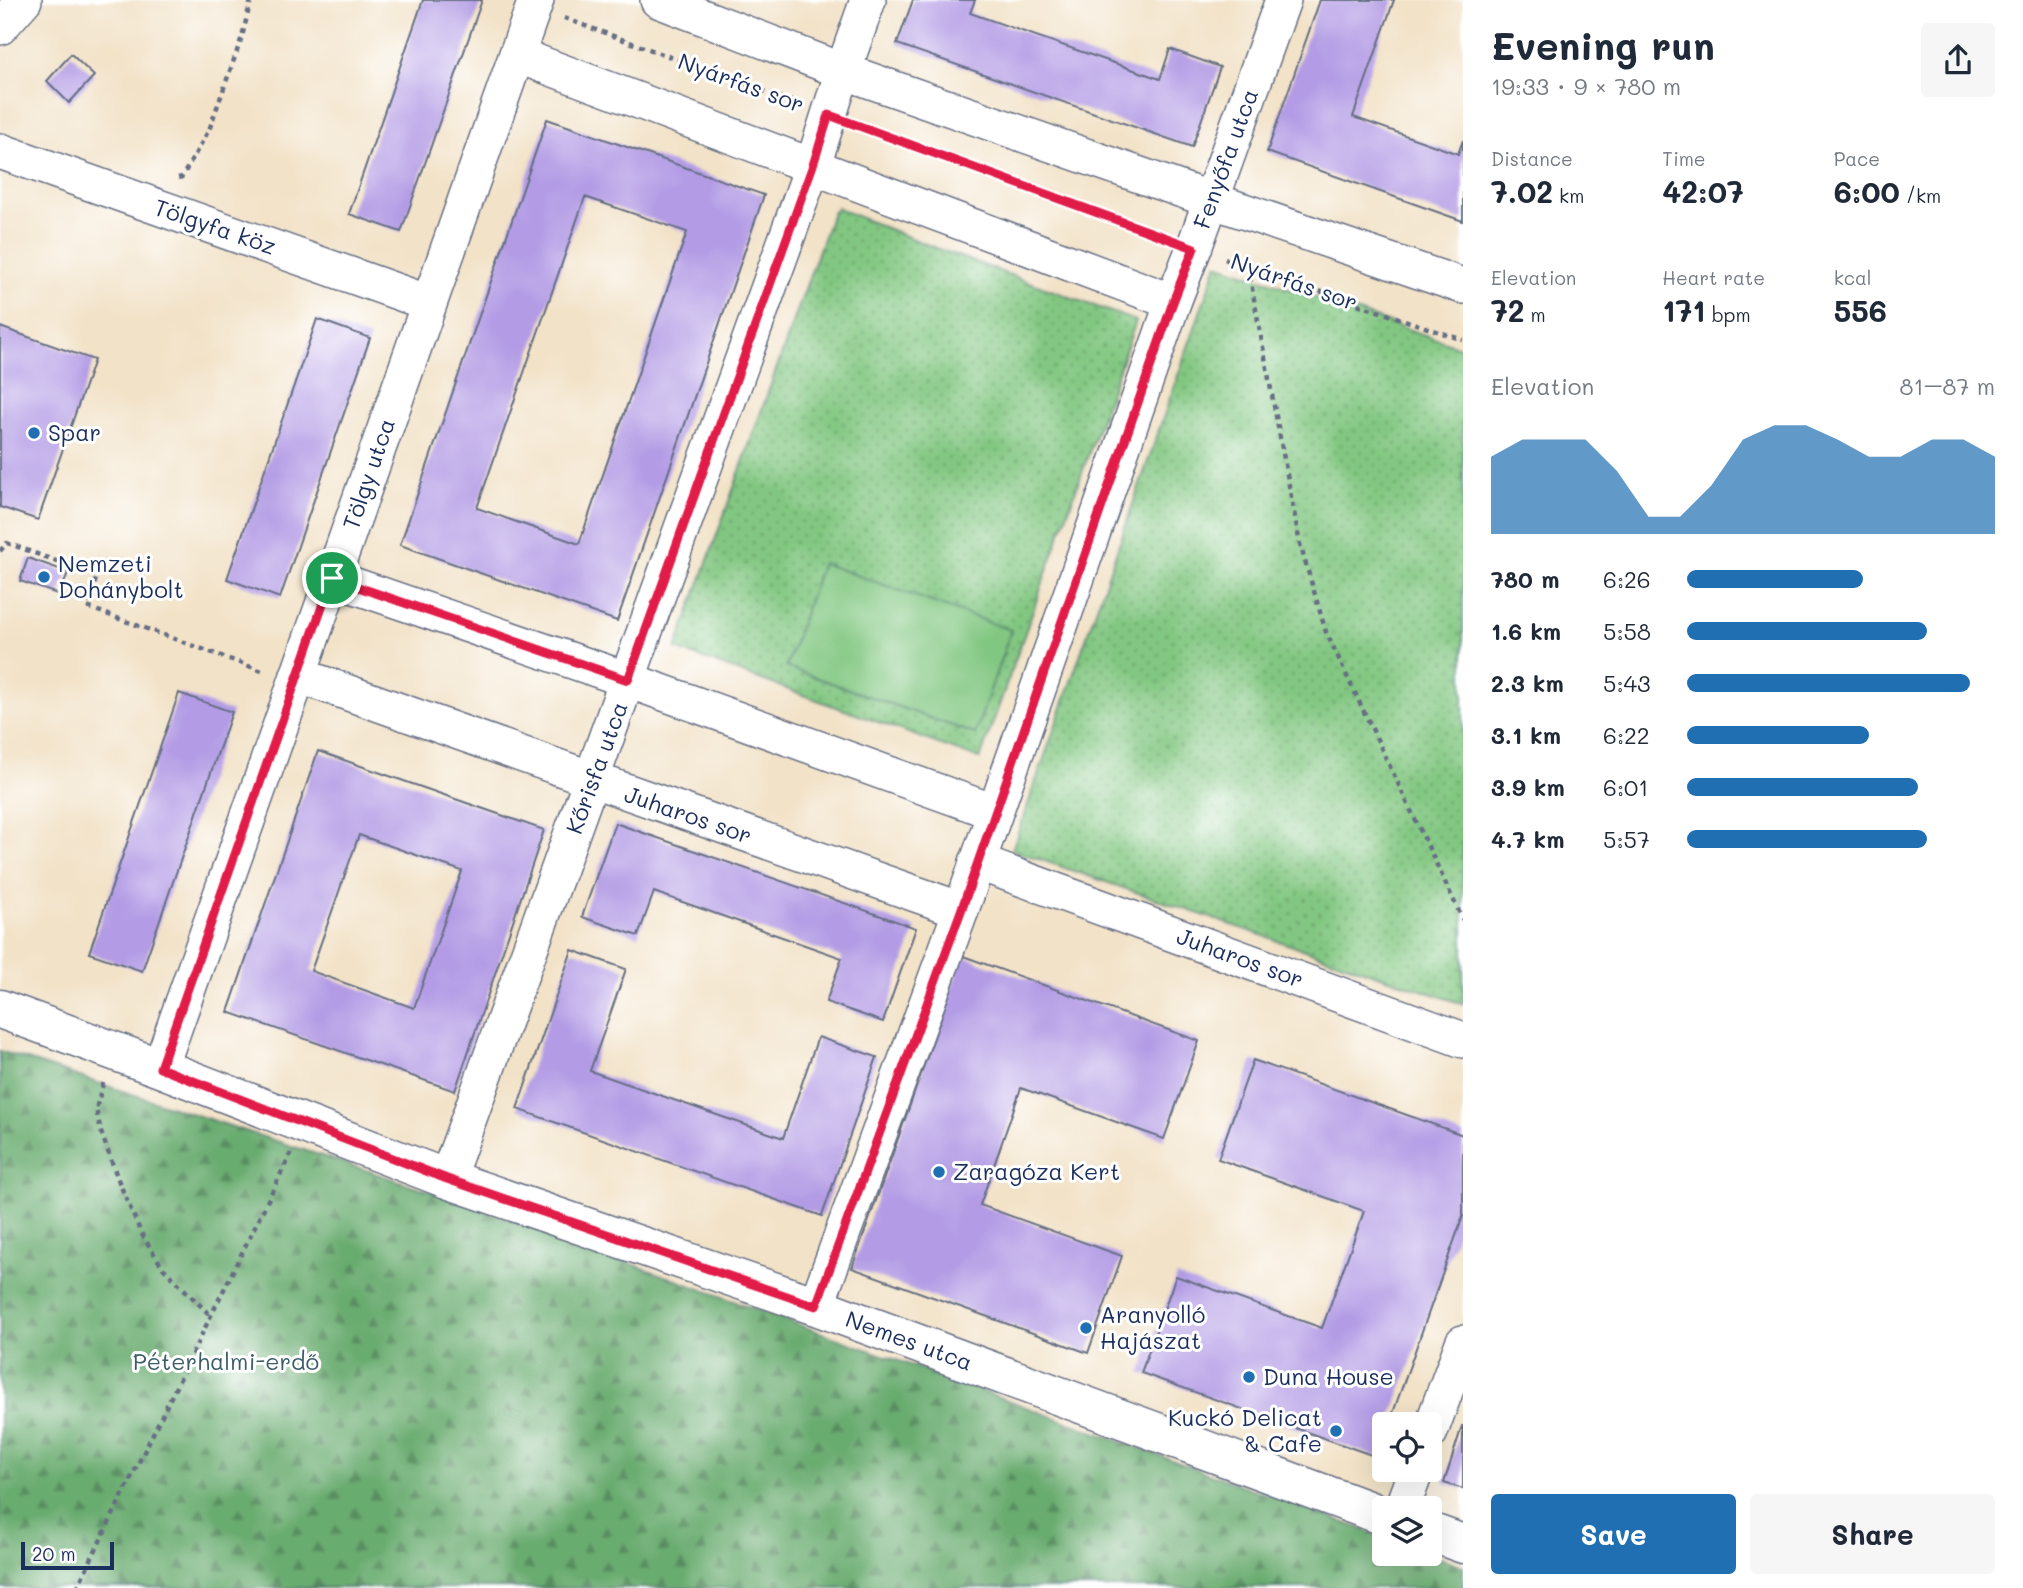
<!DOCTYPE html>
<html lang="en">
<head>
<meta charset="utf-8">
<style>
  :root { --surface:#fff; --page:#f6f6f7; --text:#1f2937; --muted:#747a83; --accent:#1f6fb2 }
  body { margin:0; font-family:Mali,sans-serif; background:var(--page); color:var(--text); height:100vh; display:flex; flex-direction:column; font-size:26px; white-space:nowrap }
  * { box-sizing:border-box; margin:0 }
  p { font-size:23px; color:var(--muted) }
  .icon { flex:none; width:38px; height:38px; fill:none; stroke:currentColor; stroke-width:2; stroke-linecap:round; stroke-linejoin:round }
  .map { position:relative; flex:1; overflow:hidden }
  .side { display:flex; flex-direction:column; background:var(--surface); width:560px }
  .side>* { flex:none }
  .tools { position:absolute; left:1372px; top:1412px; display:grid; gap:14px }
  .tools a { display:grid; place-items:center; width:70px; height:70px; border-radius:7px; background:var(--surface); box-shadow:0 7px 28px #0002; font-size:35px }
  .scale { position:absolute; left:21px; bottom:18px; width:93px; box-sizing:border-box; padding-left:7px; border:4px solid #1b2f5e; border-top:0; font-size:19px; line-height:24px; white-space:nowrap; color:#1b2f5e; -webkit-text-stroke:5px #fff; paint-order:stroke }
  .pin { position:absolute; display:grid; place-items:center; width:60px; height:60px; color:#fff; margin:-30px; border:4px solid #fff; border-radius:50%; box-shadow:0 2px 7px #0007 }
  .round { display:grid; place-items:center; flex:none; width:74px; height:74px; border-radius:7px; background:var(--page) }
  .summary { display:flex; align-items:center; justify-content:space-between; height:119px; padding:0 28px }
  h1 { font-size:38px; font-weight:800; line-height:52px }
  .stats { display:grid; grid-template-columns:repeat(3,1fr); gap:10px; height:119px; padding:7px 28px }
  .stats div { display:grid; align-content:center }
  .stats b { font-size:30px; font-weight:800 }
  .stats small { font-size:19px; font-weight:400 }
  .stats p { font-size:19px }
  .chart { height:196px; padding:14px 28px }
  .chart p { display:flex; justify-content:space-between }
  .chart svg { width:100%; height:126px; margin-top:7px; fill:var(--accent); opacity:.7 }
  .action { display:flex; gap:14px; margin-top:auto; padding:14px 28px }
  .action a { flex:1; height:80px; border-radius:7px; background:var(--accent); color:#fff; font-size:28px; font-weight:800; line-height:80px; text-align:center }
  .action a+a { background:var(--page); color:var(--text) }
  ul { padding:0 28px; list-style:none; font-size:23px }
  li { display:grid; grid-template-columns:112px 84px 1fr; align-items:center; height:52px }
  li i { height:18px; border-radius:9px; background:var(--accent) }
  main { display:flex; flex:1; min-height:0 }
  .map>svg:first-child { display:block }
</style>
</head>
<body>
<main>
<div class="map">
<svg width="1463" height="1588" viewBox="0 0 1463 1588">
  <defs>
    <pattern id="forest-firs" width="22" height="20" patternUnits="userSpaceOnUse" patternTransform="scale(1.75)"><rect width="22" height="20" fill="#69ac6f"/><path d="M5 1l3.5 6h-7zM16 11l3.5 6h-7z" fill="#568c5e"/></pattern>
    <pattern id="park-dots" width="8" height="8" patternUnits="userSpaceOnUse" patternTransform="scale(1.75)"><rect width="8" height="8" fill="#82c781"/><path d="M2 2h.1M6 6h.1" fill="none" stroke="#6aa26d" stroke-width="1.8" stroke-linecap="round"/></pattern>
  </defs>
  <rect width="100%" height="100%" fill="#fff"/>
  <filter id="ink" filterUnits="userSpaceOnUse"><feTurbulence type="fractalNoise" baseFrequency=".0143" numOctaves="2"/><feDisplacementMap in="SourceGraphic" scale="14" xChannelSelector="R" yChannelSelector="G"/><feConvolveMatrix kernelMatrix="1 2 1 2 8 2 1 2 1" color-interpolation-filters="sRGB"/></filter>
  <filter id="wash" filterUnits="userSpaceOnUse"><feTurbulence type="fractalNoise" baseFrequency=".00686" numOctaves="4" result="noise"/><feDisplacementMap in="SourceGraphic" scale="28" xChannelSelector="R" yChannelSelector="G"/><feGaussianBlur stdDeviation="1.57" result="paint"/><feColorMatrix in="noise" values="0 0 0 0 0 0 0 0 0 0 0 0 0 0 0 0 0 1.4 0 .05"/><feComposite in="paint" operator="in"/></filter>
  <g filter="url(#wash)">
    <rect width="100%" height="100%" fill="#f2e2c7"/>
    <path fill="url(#forest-firs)" stroke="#426e66" stroke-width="2" d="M0,1051L442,1195L1384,1537V1554H1430L1463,1566V1588H0Z"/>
    <g fill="url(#park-dots)" stroke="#4e7b70" stroke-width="2">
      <path d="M837,208L933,247L1136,321L980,759L676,649L833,211L835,212Z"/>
      <path d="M1217,264L1463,348V1004L1012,850Z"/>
    </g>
    <path fill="#82c781" stroke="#4e7b70" stroke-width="2" d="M822,563L1011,630L975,734L786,667Z"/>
    <g id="blocks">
      <g fill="#b39ce5" fill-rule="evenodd">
        <path d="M423,0H482L401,232L349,214Z"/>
        <path d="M913,0H975L970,13L1160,79L1170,49L1220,67L1192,147L897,44Z"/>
        <path d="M1320,0H1394L1353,117L1458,154L1463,140V221L1267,152Z"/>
        <path d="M71,54L94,76L69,103L47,81Z"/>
        <path d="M547,119L764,195L617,621L400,545ZM585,197L687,232L579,544L477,508Z"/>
        <path d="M317,319L370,338L280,598L227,579Z"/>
        <path d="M0,327L94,360L38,520L0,507Z"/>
        <path d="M28,558L68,572L60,595L20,581Z"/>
        <path d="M179,693L232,712L142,971L89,953Z"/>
        <path d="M318,751L544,830L455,1091L228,1012ZM359,835L462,871L414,1008L311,971Z"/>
        <path d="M615,823L916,928L883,1022L826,1002L842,958L654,892L638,936L582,917Z"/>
        <path d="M572,950L626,969L590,1071L783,1138L818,1037L877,1057L822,1216L517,1109Z"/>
        <path d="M963,956L1199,1041L1164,1139L1021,1088L980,1205L1122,1256L1088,1353L852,1268Z"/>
        <path d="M1253,1060L1463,1135V1216L1389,1424H1384V1437L1377,1457L1141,1373L1176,1276L1322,1328L1364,1211L1218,1159Z"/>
        <path d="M1462,1426H1463V1489L1444,1483Z"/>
      </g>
    </g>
  </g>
  <g filter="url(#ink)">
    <use href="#blocks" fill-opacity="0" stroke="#666e83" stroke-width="2"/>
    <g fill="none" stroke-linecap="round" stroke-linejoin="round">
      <g stroke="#666e83" stroke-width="38">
        <g id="minor">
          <path d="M658,0L843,71L1211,200L1463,286"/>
          <path d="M0,27L24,0"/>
          <path d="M517,55L1173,302"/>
          <path d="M0,151L429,303"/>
          <path d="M332,578L628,680L994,812"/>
          <path d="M298,675L961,910"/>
          <path d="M977,862L1463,1040"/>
          <path d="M160,1068L536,0"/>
          <path d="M447,1179L813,165L843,71L868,0"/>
          <path d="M816,1306L961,910L1173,302L1194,248L1283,0"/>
          <path d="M1430,1432L1463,1343"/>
          <path d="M1402,1508L1416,1470"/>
        </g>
      </g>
      <g stroke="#666e83" stroke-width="41">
        <g id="tertiary">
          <path d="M0,1009L160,1068L447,1179L816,1306L1384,1516"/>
          <path d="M1430,1532L1463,1544"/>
        </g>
      </g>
      <g stroke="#666e83" stroke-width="4.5" stroke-dasharray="5 5" stroke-linecap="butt">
        <path d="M564,18L799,104"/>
        <path d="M860,126L1164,237"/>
        <path d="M178,178L182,177L209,130L242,37L251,0"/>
        <path d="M1225,259L1463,340"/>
        <path d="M1248,267L1300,544L1326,632L1463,920"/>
        <path d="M0,551L7,543L97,576L87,607L265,672"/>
        <path d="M103,1083L96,1109L101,1132L119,1182L141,1233L163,1268L211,1316"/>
        <path d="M77,1588L291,1153"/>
      </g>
      <use href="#minor" stroke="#fff" stroke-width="35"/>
      <use href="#tertiary" stroke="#fff" stroke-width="38"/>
    </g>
  </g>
  <g fill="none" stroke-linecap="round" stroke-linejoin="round" filter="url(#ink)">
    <g stroke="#fff" stroke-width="14">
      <path id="route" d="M829,115L1194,248L1173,302L961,911L816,1306L447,1179L160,1068L332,578L628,680L813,165Z"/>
    </g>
    <use href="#route" stroke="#e11d48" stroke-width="9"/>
  </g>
  <g fill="#1f6fb2" stroke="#fff" stroke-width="2.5">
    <circle cx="34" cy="433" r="7"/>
    <circle cx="44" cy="577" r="7"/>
    <circle cx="939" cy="1172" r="7"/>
    <circle cx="1086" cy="1328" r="7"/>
    <circle cx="1249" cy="1377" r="7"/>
    <circle cx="1336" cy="1431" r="7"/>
  </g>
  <g text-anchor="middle" stroke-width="6" stroke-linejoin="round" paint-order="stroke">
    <g font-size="23" fill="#1b2f5e" stroke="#fff">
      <text transform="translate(741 83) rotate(20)" y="8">Nyárfás sor</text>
      <text transform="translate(1226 159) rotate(-70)" y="8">Fenyőfa utca</text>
      <text transform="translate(215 227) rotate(19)" y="8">Tölgyfa köz</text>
      <text transform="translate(1294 282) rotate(19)" y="8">Nyárfás sor</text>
      <text transform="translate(369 474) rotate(-71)" y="8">Tölgy utca</text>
      <text transform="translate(597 768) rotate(-70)" y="8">Kőrisfa utca</text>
      <text transform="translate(688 815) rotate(19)" y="8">Juharos sor</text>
      <text transform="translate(1240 958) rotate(20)" y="8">Juharos sor</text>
      <text transform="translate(909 1341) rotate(20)" y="8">Nemes utca</text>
    </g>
    <g font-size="23" fill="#1b2f5e" stroke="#fff" text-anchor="start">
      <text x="48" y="441">Spar</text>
      <text x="58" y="572">Nemzeti<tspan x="58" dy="26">Dohánybolt</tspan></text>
      <text x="953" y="1180">Zaragóza Kert</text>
      <text x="1100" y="1323">Aranyolló<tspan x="1100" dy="26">Hajászat</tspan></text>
      <text x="1263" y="1385">Duna House</text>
      <text x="1322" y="1426" text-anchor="end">Kuckó Delicat<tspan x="1322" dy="26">&amp; Cafe</tspan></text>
    </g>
    <g font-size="23" fill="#3a5d68" stroke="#fff">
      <text x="226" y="1370">Péterhalmi-erdő</text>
    </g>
  </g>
</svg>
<div class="tools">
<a><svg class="icon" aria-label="locate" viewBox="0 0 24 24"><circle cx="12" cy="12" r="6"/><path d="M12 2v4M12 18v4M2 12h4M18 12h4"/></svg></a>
<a><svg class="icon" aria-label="layers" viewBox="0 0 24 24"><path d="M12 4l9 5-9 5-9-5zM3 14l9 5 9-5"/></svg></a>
</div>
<div class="scale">20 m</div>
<div class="pin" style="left:332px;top:578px;background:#1e9e55"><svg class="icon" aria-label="arrive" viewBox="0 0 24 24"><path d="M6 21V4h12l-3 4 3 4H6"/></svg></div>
</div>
<section class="side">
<div class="summary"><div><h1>Evening run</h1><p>19:33 · 9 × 780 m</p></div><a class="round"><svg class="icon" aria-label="share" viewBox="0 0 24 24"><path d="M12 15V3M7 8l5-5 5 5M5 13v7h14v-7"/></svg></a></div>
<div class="stats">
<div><p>Distance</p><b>7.02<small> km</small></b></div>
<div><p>Time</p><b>42:07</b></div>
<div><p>Pace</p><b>6:00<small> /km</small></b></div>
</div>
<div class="stats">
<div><p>Elevation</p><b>72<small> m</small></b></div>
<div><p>Heart rate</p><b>171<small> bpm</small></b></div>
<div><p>kcal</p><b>556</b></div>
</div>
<div class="chart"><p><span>Elevation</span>81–87 m</p>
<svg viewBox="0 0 160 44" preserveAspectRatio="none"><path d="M0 44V17L10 11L20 11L30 11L40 22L50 38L60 38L70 27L80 11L90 6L100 6L110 11L120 17L130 17L140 11L150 11L160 17V44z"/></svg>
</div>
<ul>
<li><b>780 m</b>6:26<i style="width:57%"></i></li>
<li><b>1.6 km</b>5:58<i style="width:78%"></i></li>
<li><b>2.3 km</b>5:43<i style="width:92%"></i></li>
<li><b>3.1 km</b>6:22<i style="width:59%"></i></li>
<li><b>3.9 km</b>6:01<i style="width:75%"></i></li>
<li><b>4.7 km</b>5:57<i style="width:78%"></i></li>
</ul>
<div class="action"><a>Save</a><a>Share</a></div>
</section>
</main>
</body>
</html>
